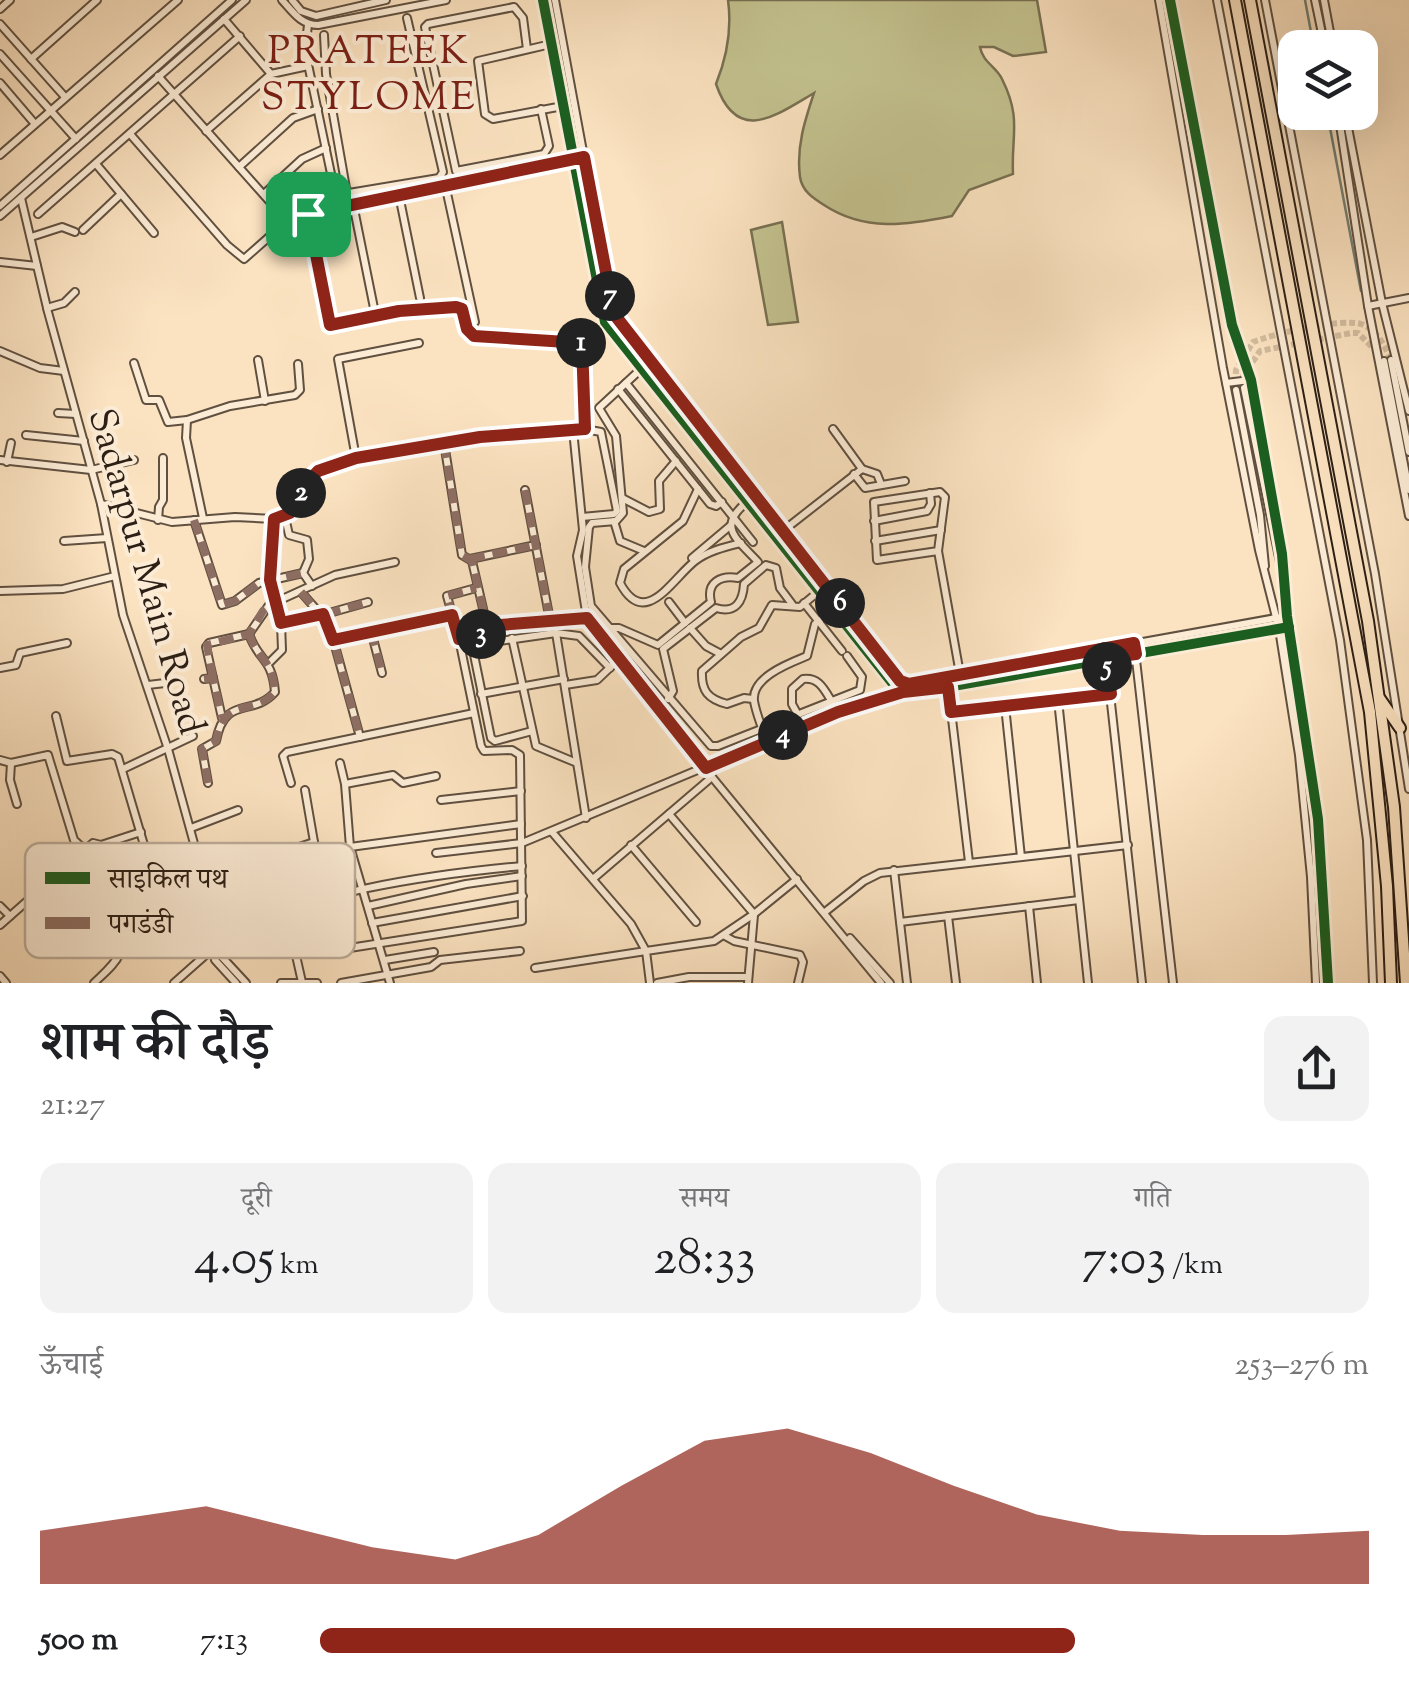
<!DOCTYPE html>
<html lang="hi">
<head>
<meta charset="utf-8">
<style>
  :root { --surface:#fff; --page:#f2f2f2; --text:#202124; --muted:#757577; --accent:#8f2418 }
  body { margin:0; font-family:"Sorts Mill Goudy","Noto Serif Devanagari",serif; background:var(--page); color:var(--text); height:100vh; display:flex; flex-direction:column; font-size:38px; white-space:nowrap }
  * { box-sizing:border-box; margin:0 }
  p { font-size:32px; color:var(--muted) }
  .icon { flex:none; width:55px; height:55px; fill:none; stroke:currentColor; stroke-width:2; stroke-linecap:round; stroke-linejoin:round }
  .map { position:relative; height:983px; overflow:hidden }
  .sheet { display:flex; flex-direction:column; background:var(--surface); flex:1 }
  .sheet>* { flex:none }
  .tools { position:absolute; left:1278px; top:30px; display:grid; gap:20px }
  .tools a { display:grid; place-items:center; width:100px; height:100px; border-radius:20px; background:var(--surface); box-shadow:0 10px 40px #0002; font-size:50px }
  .pin { position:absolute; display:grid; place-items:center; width:85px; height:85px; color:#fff; margin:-42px; border-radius:20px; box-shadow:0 5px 15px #0006 }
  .km { position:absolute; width:50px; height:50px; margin:-25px; border-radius:50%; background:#222; color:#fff; font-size:28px; line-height:50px; text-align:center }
  .round { display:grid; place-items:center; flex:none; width:105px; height:105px; border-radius:20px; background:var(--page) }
  .summary { display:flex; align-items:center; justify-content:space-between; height:170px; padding:0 40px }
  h1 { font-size:55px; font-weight:600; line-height:75px }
  .stats { display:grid; grid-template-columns:repeat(3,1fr); gap:15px; height:170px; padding:10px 40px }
  .stats div { display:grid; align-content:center; border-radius:20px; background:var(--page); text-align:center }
  .stats b { font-size:50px; font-weight:600 }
  .stats small { font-size:28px; font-weight:400 }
  .stats p { font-size:28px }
  .chart { height:280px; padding:20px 40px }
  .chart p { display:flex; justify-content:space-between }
  .chart svg { width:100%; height:180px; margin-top:10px; fill:var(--accent); opacity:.7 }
  ul { padding:0 40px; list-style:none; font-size:32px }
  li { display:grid; grid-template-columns:160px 120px 1fr; align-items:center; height:75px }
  li i { height:25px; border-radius:12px; background:var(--accent) }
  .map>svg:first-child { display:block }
</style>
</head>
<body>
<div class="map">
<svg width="1409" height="983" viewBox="0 0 1409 983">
  <rect width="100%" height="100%" fill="#fbe2c0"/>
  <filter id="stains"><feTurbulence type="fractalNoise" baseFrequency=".002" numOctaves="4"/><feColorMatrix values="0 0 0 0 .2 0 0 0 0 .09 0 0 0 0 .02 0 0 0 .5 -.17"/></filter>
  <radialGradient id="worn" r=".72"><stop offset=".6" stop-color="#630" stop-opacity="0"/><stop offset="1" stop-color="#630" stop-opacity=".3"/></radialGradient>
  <g fill="#c3c28f" stroke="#787052" stroke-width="2.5">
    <path d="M728,0H1037L1046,52L1013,56L994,47H980C983,63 996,66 1002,79C1022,119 1011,135 1013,174L969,190L952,216C907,225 865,232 824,205C813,198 802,191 800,177C796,147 805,120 814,93C775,116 737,145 716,84C727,57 732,29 728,0Z"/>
    <path d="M782,222L798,322L768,325L751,230Z"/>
  </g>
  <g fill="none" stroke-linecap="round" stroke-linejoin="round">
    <g stroke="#717e74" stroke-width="2.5">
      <path d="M1305,0L1314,48"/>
      <path d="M1327,112L1361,291"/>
    </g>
    <g stroke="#d2bb9e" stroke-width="6" stroke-dasharray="6 3" stroke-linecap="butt">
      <path d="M1235,383L1236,370L1253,342C1273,334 1341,318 1361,324C1378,330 1384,345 1391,360"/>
      <path d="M1244,386L1243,376L1260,351L1351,333H1358L1377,352"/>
    </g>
    <g stroke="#605040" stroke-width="10">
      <g id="minor">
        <path d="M282,0C293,12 301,25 318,25L446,0"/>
        <path d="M292,0L301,11L316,16L386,0"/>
        <path d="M543,0L605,322L897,689L913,693L1289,627"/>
        <path d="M555,0L613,314L900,681L909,684L1287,616"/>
        <path d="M1159,0L1223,368L1259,550L1279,629L1299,755L1311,877L1316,983"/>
        <path d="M1170,0L1232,325L1251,380L1282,554L1287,616L1318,819L1328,983"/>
        <path d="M1217,0L1340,640L1367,840L1373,983"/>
        <path d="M1265,0L1375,574L1409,789"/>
        <path d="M1315,0L1325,48"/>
        <path d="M1324,0L1333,48"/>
        <path d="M0,9L10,0"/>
        <path d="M224,19L271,74L308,66"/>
        <path d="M0,24L65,97"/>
        <path d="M308,25L305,50L338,207"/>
        <path d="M324,35L326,74L346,188L349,193L439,178L443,172L407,18"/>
        <path d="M551,44L478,61L485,114L493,119L563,106"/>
        <path d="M527,49L523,18L514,7L428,24L425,27L456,171L544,154L549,146L541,109"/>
        <path d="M0,54L76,139"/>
        <path d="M31,59L97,0"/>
        <path d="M158,76L287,221"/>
        <path d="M0,83L35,124"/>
        <path d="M1338,112L1368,306L1409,516"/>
        <path d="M1345,112L1382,303L1409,411"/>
        <path d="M206,131L271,74"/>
        <path d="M130,134L227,245L244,259L287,221L296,217L576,158"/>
        <path d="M0,155L178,0"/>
        <path d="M96,164L154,233"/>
        <path d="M239,167L293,118L318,109"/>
        <path d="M445,184L475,322"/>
        <path d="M264,194L302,159L326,148"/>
        <path d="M399,195L420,298"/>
        <path d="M21,198L48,312L101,504L123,615L168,749L220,938L218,944L174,983"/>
        <path d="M353,204L374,308"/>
        <path d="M0,206L232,0"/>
        <path d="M38,214L240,36"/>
        <path d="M308,214L330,325L399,311L457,307L462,309L467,329L474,336L581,343"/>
        <path d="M0,216L246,0"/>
        <path d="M83,230L121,194"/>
        <path d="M31,237L62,227L75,232"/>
        <path d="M0,262L37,266"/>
        <path d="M1368,306L1409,298"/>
        <path d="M47,308L64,303L75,292"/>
        <path d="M0,351L40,368L64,371"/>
        <path d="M258,360L265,401"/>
        <path d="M1391,360L1409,452"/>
        <path d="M1384,361L1409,490"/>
        <path d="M134,363L146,400H159L168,422L187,420"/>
        <path d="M641,369L599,408L616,436L623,513L616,521L592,523L589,527L585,567L591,606L711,746H718L860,690L862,677L847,656"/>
        <path d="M626,383L753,542"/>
        <path d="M1226,383L1250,380"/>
        <path d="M1244,388L1280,562"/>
        <path d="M618,389L710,504L716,506L722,502"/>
        <path d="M1236,390L1260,515L1265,566"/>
        <path d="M58,413L76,414"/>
        <path d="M573,430L583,530L577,556L587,618L712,777L881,983"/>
        <path d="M26,435L84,441"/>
        <path d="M444,443L462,555L472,561L487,626"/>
        <path d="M356,458L338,359L419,343"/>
        <path d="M0,460L91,470L134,460"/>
        <path d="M7,462L11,443"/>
        <path d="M862,469L877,474L881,484"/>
        <path d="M854,474L865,488L905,481"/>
        <path d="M698,489L683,521L624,569L620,583C645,630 672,579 695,561C708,551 725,547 741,543"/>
        <path d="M525,490L550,620"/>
        <path d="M622,498L649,512L660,509L659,481L676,461"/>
        <path d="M101,504L172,522L235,517L274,519L290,513L311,477L329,466L356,458L481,437L585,429L581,343L608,320"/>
        <path d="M285,517L289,535L307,540L309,559L303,573L312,586"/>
        <path d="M582,517L614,514L617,511L601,432L585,429"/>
        <path d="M203,518L186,438L187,420L230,406L295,395L300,390L298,364"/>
        <path d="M158,520L159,507L163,500V458"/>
        <path d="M194,520L222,605L235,601L259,583L303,573"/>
        <path d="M614,521L620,541L644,551"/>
        <path d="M874,521L927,511L931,504L930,493"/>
        <path d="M784,530L862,469L833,429"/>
        <path d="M64,541L107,538"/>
        <path d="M875,541L941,530"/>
        <path d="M938,551L877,560L874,502L940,492L945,497L938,551L960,674"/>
        <path d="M692,558L730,526"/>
        <path d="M470,559L536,545"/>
        <path d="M0,591L63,589L115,576"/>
        <path d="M301,592L329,624L360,737"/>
        <path d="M669,602L685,623"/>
        <path d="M804,603L842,651"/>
        <path d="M281,623L301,621L368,602"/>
        <path d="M609,628H619L658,645L711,602C706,582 721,575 738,578L758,562C737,539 716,527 747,502"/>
        <path d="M690,628L706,646L721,654"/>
        <path d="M371,631L382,673"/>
        <path d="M556,633L579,636L610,668"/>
        <path d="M512,638L536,746L577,763"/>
        <path d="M459,639L447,596L476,588"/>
        <path d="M333,640L452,615"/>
        <path d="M1135,651L1173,983"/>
        <path d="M1106,658L1142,983"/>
        <path d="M270,662L282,650L281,623L270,580L274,519"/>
        <path d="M0,668L16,665L20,653L67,643"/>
        <path d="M213,678L206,647L209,643L249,634L269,605L335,575L395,562"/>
        <path d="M204,679L213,678L222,718"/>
        <path d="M148,685L165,683"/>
        <path d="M565,685L597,680L619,659"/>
        <path d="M948,685L969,862"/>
        <path d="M481,694L564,679"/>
        <path d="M668,699L673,691L663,649L716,608C736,614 743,601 744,584L766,565L776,568L780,588L792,604"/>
        <path d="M753,699L744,698L727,704C708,699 701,691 702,671L741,637L759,628L772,605L800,607L818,592"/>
        <path d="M1058,700L1088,983"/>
        <path d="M1005,706L1021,857"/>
        <path d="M951,711L1111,694"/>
        <path d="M798,715L792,704V689L803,679C819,677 824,689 832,702"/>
        <path d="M56,716L67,761L112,754L118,757L157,889"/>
        <path d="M532,731L495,741L491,738L472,645L556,633L586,818"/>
        <path d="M766,741C763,729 756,714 754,701C751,677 790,663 807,656L815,624L832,610"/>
        <path d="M0,760L11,763L48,755L74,840L85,850L93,843L101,845C111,876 135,922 120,953C115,965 103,974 94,983"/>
        <path d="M11,763L10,780L17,804"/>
        <path d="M340,763L345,784L350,847L390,983"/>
        <path d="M123,769L193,736"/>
        <path d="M208,783L202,749L216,741C225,694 252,718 275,692C272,657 258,661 249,634"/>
        <path d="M291,783L283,756L287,752L474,713"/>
        <path d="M345,784L393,775L403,783L436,776"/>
        <path d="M305,790L314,842L330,896"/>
        <path d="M441,800L521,791"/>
        <path d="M669,814L754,914L797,879"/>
        <path d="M191,828L238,810"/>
        <path d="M101,845L141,832"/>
        <path d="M631,845L696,922"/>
        <path d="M350,847L521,824"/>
        <path d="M436,853L522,843L801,727L902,693"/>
        <path d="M278,854L314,842"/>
        <path d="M894,870L907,983"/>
        <path d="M594,878L712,777"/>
        <path d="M0,906L10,916"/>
        <path d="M368,906L466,884L522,876"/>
        <path d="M1029,906L1037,983"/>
        <path d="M285,907L302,982"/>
        <path d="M825,912L864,881L880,873L1128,845"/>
        <path d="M948,916L956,983"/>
        <path d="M900,922L1079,900"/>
        <path d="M372,923L523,896"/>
        <path d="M0,925L85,850"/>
        <path d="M218,932C320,893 413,876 522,866"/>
        <path d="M125,935L212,906"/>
        <path d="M725,936L734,941L800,955L803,962L798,983"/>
        <path d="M850,938L890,983"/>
        <path d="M211,950L221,956L246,983"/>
        <path d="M324,952L522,921L520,755L512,750L484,751L481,746L459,639L478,636L487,626L587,618"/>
        <path d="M214,954L215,960L236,983"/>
        <path d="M385,960L434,952"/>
        <path d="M535,968L646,951L631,924L552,832"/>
        <path d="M0,976L6,983"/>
        <path d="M281,983H317"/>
        <path d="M341,983L431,967L440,960L520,951"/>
        <path d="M650,983L646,951L714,941L754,914"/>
        <path d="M657,983L689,977H748"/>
        <path d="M748,983L754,915"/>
      </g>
    </g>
    <g stroke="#2c1f15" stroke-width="14">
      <g id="highway">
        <path d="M1235,0L1370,712L1387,886L1391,983"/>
        <path d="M1250,0L1368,621L1394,807L1406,983"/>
        <path d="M1380,699L1400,728"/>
      </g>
    </g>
    <use href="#minor" stroke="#fcecd6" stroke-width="6"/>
    <use href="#highway" stroke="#fbe2c0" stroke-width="10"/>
    <g stroke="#8d6e63" stroke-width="8" stroke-dasharray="15 8" stroke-linecap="butt">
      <path d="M444,443L462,555L472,561L487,626"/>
      <path d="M525,490L550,620"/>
      <path d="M194,520L222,605L235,601L259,583L303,573"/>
      <path d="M470,559L536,545"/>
      <path d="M301,592L329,624L360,737"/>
      <path d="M281,623L301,621L368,602"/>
      <path d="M371,631L382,673"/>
      <path d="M459,639L447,596L476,588"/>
      <path d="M333,640L452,615"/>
      <path d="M213,678L207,645L249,634L263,611L275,602"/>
      <path d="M204,679L213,678L222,718"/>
      <path d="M208,783L202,749L216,741C225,694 252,718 275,692C272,657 258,661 249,634"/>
    </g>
    <g stroke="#fcecd6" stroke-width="16">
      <g id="cycleway">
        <path d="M543,0L605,322L897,689L913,693L1289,627"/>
        <path d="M1170,0L1232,325L1251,380L1282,554L1287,616L1318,819L1328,983"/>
      </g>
    </g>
    <use href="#cycleway" stroke="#1b5e20" stroke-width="10"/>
  </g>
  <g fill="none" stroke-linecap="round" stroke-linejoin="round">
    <g stroke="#fff" stroke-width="20">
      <path id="route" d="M584,157L614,314L900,681L909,684L1134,643L1136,654L1106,658L1111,694L951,712L948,687L903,692L838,712L706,768L587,618L487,626L478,636L459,639L452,615L333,640L323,614L281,623L270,580L274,519L290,513L304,486L318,471L356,458L480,437L585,429L582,343L474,336L467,329L462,309L456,307L399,311L330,325L308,214Z"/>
    </g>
    <use href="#route" stroke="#8f2418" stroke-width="12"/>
  </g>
  <g text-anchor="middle" stroke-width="8" stroke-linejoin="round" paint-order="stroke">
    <g font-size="38" fill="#2c1f15" stroke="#fcecd6">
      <text transform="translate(148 571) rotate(74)" y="13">Sadarpur Main Road</text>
    </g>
    <g font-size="40" letter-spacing="2.5" fill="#7a1f14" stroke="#fcecd6">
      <text x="369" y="63">PRATEEK<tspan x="369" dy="46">STYLOME</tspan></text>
    </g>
  </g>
  <rect x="25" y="843" width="330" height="115" rx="15" fill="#fcecd6" stroke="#beae9c" stroke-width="2.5"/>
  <rect x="45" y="872" width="45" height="12" fill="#1b5e20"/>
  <rect x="45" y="917" width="45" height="12" fill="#8d6e63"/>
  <g font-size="28" fill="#2c1f15">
    <text x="108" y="888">साइकिल पथ</text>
    <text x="108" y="933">पगडंडी</text>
  </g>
  <rect width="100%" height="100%" filter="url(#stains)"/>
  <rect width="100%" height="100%" fill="url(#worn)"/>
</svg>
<div class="tools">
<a><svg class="icon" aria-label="layers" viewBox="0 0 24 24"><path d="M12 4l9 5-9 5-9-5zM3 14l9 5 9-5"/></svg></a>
</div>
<div class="pin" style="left:308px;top:214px;background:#1e9e55"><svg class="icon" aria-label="arrive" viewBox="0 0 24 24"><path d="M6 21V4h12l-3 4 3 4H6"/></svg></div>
<b class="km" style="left:581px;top:343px">1</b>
<b class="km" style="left:301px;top:493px">2</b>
<b class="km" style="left:481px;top:634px">3</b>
<b class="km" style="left:783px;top:735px">4</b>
<b class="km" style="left:1107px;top:667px">5</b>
<b class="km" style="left:840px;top:603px">6</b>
<b class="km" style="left:610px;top:296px">7</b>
</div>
<section class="sheet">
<div class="summary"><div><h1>शाम की दौड़</h1><p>21:27</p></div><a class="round"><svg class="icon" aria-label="share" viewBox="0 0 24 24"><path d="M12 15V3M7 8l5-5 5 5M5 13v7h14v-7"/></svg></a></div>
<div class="stats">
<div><p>दूरी</p><b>4.05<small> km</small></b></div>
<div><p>समय</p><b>28:33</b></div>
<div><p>गति</p><b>7:03<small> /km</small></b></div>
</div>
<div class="chart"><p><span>ऊँचाई</span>253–276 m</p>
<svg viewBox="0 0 160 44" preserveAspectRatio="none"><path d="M0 44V31L10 28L20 25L30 30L40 35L50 38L60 32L70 20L80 9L90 6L100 12L110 20L120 27L130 31L140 32L150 32L160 31V44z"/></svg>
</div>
<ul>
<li><b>500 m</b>7:13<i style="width:72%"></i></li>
</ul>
</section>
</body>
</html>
